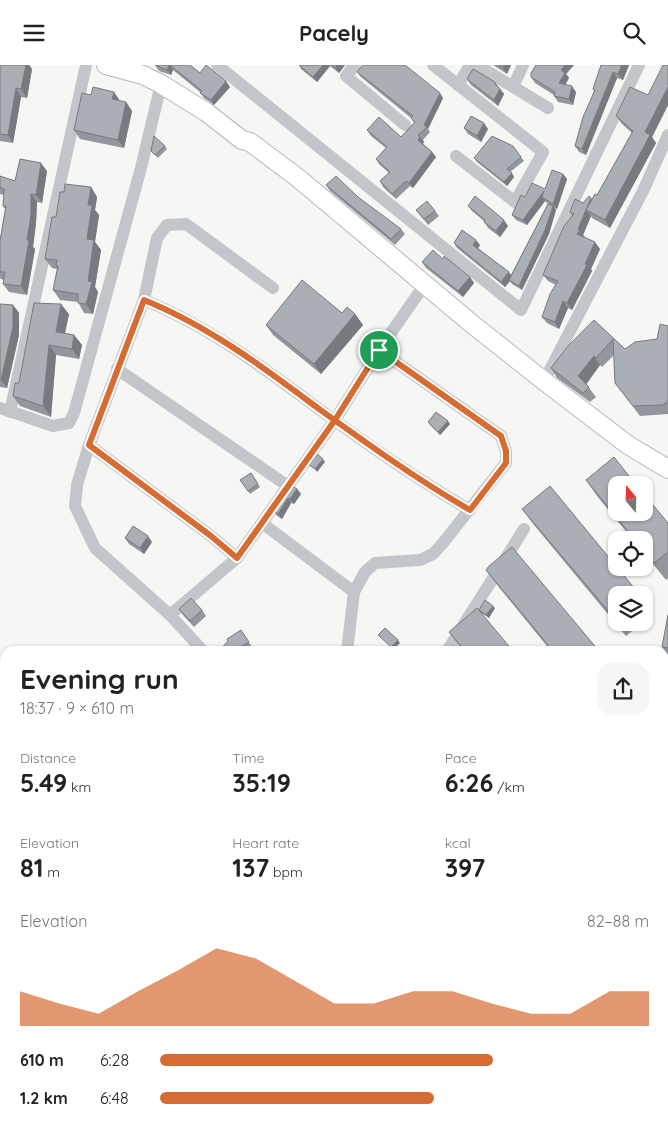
<!DOCTYPE html>
<html lang="en">
<head>
<meta charset="utf-8">
<style>
  :root { --surface:#fff; --page:#f6f6f6; --text:#222; --muted:#767676; --accent:#d66c34 }
  body { margin:0; font-family:Quicksand,sans-serif; background:var(--page); color:var(--text); height:100vh; display:flex; flex-direction:column; font-size:19px; white-space:nowrap }
  * { box-sizing:border-box; margin:0 }
  p { font-size:16px; color:var(--muted) }
  .icon { flex:none; width:28px; height:28px; fill:none; stroke:currentColor; stroke-width:2; stroke-linecap:round; stroke-linejoin:round }
  .map { position:relative; flex:1; overflow:hidden }
  .drawer { position:absolute; left:0px; top:581px; width:669px; height:481px; display:flex; flex-direction:column; background:var(--surface); border-radius:15px 15px 0 0; box-shadow:0 1px 4px #0004 }
  .drawer>* { flex:none }
  .needle { width:32px; rotate:341deg }
  .controls { position:absolute; left:608px; top:411px; display:grid; gap:10px }
  .controls a { display:grid; place-items:center; width:45px; height:45px; border-radius:10px; background:var(--surface); box-shadow:0 1px 4px #0004; font-size:25px }
  .pin { position:absolute; display:grid; place-items:center; width:42px; height:42px; color:#fff; margin:-21px; border:2px solid #fff; border-radius:50%; box-shadow:0 1px 5px #0007 }
  .round { display:grid; place-items:center; flex:none; width:52px; height:52px; border-radius:15px; background:var(--page) }
  .summary { display:flex; align-items:center; justify-content:space-between; height:85px; padding:0 20px }
  h1 { font-size:28px; font-weight:800; line-height:38px }
  .metrics { display:grid; grid-template-columns:repeat(3,1fr); gap:8px; height:85px; padding:5px 20px }
  .metrics div { display:grid; align-content:center }
  .metrics b { font-size:25px; font-weight:800 }
  .metrics small { font-size:14px; font-weight:400 }
  .metrics p { font-size:14px }
  .chart { height:140px; padding:10px 20px }
  .chart p { display:flex; justify-content:space-between }
  .chart svg { width:100%; height:90px; margin-top:5px; fill:var(--accent); opacity:.7 }
  ul { padding:0 20px; list-style:none; font-size:16px }
  li { display:grid; grid-template-columns:80px 60px 1fr; align-items:center; height:38px }
  li i { height:12px; border-radius:6px; background:var(--accent) }
  header { display:flex; justify-content:space-between; align-items:center; height:65px; padding:0 20px; background:var(--surface); font-size:22px; font-weight:800 }
  .map>svg:first-child { display:block }
</style>
</head>
<body>
<header><svg class="icon" aria-label="menu" viewBox="0 0 24 24"><path d="M4 6h16M4 12h16M4 18h16"/></svg>Pacely<svg class="icon" aria-label="search" viewBox="0 0 24 24"><circle cx="10" cy="10" r="6"/><path d="M15 15l6 6"/></svg></header>
<div class="map">
<svg width="668" height="1062" viewBox="0 0 668 1062">
  <rect width="100%" height="100%" fill="#f6f6f4"/>
  <g fill="none" stroke-linecap="round" stroke-linejoin="round">
    <g stroke="#b5b8bd" stroke-width="20">
      <path id="secondary" d="M106,0L143,10L161,19L206,47L242,75L250,77L298,113L472,259L544,316L628,380L668,404"/>
    </g>
    <g stroke="#c2c5c9" stroke-width="12">
      <path d="M217,0L521,245L639,0"/>
      <path d="M355,0L346,11L405,60"/>
      <path d="M433,0L543,87L515,137L456,91"/>
      <path d="M477,0L548,43"/>
      <path d="M458,20L470,0"/>
      <path d="M513,22L523,0"/>
      <path d="M144,235C206,260 261,301 315,341C365,378 416,414 470,445"/>
      <path d="M117,304L288,421"/>
      <path d="M544,316L644,124L668,70"/>
      <path d="M0,343L53,361L69,358L74,348L141,103L161,19"/>
      <path d="M10,347L86,0"/>
      <path d="M89,380L211,471L237,493"/>
      <path d="M262,458L354,527"/>
      <path d="M170,550L237,493L335,355L379,285L425,219"/>
      <path d="M203,586L170,550L95,483L75,441L77,420L89,380L144,235L157,173L167,160L186,159L273,223"/>
      <path d="M347,586L354,527L365,507L375,498L420,495L433,489L443,478L506,398V386L501,371L379,285"/>
      <path d="M447,586L524,464"/>
      <path d="M664,824L668,825"/>
    </g>
    <use href="#secondary" stroke="#fff" stroke-width="18"/>
  </g>
  <g fill="#92969d">
    <path d="M0,0H29L32,4L27,33L21,32L13,78L0,76Z"/>
    <path d="M155,0H190L200,8L230,22L214,40L204,33L200,27L173,5L171,10L159,6Z"/>
    <path d="M299,0H345L339,8L330,1L317,17L301,4Z"/>
    <path d="M493,0H511L507,9Z"/>
    <path d="M536,0H574L566,9L569,13L565,19L576,27L573,40L558,37L554,31V30L535,18L531,12Z"/>
    <path d="M601,0H629L623,15L617,13L586,90L579,87L575,81L594,26L593,24Z"/>
    <path d="M668,0V40L652,72L656,78L610,163L592,153L591,151L583,170L584,173L600,184L591,204L592,206L572,245L568,243L559,264L547,258L542,252L556,220L548,216L543,210L572,151L570,147L583,138L592,134L597,130L632,68L622,59L616,51L648,30Z"/>
    <path d="M357,7L443,33L428,64L430,67L423,75L424,77L423,79L432,87L436,92L413,123L410,121L396,134L383,122L380,116L389,108L379,99L376,94L386,83L371,71L367,65L401,72L414,58L411,53L361,12Z"/>
    <path d="M467,14L495,17L504,29L498,41L471,20Z"/>
    <path d="M120,36L126,37L132,46L124,83L80,74L74,65Z"/>
    <path d="M464,63L488,64L481,77L468,69Z"/>
    <path d="M165,81L167,84L158,93L151,86Z"/>
    <path d="M521,92L524,96L510,107L514,112L507,121L477,97L474,93Z"/>
    <path d="M47,106L42,138L37,137L36,158L33,182L35,184L27,230L9,227L3,219L4,215L1,214L0,213V176L5,144L3,141L4,130L0,129V111L15,116Z"/>
    <path d="M563,109L567,114L557,144L555,143L556,145L549,169L522,225L512,219L510,216L505,222L457,183L454,178L480,180L478,183L511,210L548,139L545,136L527,160L516,155L512,150L525,132L545,124Z"/>
    <path d="M326,120L401,164L405,169L395,180L330,126Z"/>
    <path d="M91,122L97,132L95,145L99,150L95,177L101,185L95,222L98,227L93,249L84,248L78,237L60,235L53,225L57,204L52,203L45,194L64,127Z"/>
    <path d="M468,141L508,161L500,172L488,163L484,156L472,146Z"/>
    <path d="M416,145L435,146L439,151L428,160Z"/>
    <path d="M443,194L470,212L474,218L463,232L426,203L422,197Z"/>
    <path d="M0,239L13,240L19,248V270L7,323L0,322Z"/>
    <path d="M342,248L355,249L363,260L321,309L273,270L266,260Z"/>
    <path d="M69,249L65,268L74,270L82,280L79,294L56,290L51,352L20,341L13,331L19,318Z"/>
    <path d="M594,255L625,284L657,274L668,261V349L640,351L615,318L614,290L602,302L600,300L586,319L596,332L590,337L557,313L551,303Z"/>
    <path d="M428,357L450,359L440,370L430,360Z"/>
    <path d="M251,408L260,422L250,429L240,415Z"/>
    <path d="M586,415L668,458V513L666,515L644,488V475H633L597,431Z"/>
    <path d="M297,424L301,429L294,439L291,438L282,454L277,451L274,446Z"/>
    <path d="M522,444L616,530V558H642L626,571L534,460Z"/>
    <path d="M125,473L152,477L144,489L129,479Z"/>
    <path d="M486,505L599,586H551L498,521Z"/>
    <path d="M644,535L653,548L644,556Z"/>
    <path d="M495,543L489,553L481,548L513,586H463L449,567L479,545Z"/>
    <path d="M179,544L202,545L206,551L194,562L183,550Z"/>
    <path d="M668,550V590L662,582Z"/>
    <path d="M241,565L252,582L246,586H219Z"/>
    <path d="M664,618L668,619V663H664Z"/>
    <path d="M664,689L668,690V737L664,736Z"/>
    <path d="M664,764H668V809L664,808Z"/>
  </g>
  <g fill="#777a7f">
    <path d="M26,0H29L32,4L27,33L21,24Z"/>
    <path d="M169,0H170L173,5L171,10L167,5Z"/>
    <path d="M323,0H329L330,1L317,17L313,12Z"/>
    <path d="M337,0H345L339,8L335,3Z"/>
    <path d="M504,0H511L507,9L503,3Z"/>
    <path d="M565,0H574L566,9L569,13L563,24L559,18L561,5Z"/>
    <path d="M622,0H629L623,15L618,9Z"/>
    <path d="M613,7L617,13L586,90L582,84Z"/>
    <path d="M226,16L230,22L214,40L211,35Z"/>
    <path d="M572,21L576,27L573,40L569,34Z"/>
    <path d="M668,22V40L652,72L656,78L610,163L605,155L645,67Z"/>
    <path d="M16,23L21,32L13,78L8,70Z"/>
    <path d="M500,24L504,29L498,41L494,35Z"/>
    <path d="M114,27L120,36L112,34Z"/>
    <path d="M440,28L443,33L428,64L427,62L424,60Z"/>
    <path d="M126,37L132,46L124,83L118,75Z"/>
    <path d="M484,58L488,64L481,77L477,71Z"/>
    <path d="M420,72L424,77L421,80L418,75Z"/>
    <path d="M432,87L436,92L413,123L409,118Z"/>
    <path d="M41,98L47,106L42,138L36,130Z"/>
    <path d="M512,108L514,112L507,121L504,117Z"/>
    <path d="M563,109L567,114L557,144L553,139Z"/>
    <path d="M91,122L97,132L95,145L99,150L95,177L101,185L95,222L98,227L93,249L86,239L88,216L87,174L88,140Z"/>
    <path d="M544,126L542,132L545,136L527,160L523,155Z"/>
    <path d="M31,129L37,137L36,158L33,182L35,184L27,230L21,221Z"/>
    <path d="M591,133L596,139L586,145L591,151L583,170L585,172L581,176L577,169L578,164Z"/>
    <path d="M553,141L556,145L549,169L522,225L519,221Z"/>
    <path d="M504,155L508,161L500,172L496,166Z"/>
    <path d="M476,175L480,180L477,185L473,180Z"/>
    <path d="M595,177L600,184L591,204L592,206L572,245L567,238Z"/>
    <path d="M509,207L512,212L509,215L510,216L505,222L501,217Z"/>
    <path d="M470,212L474,218L463,232L458,226Z"/>
    <path d="M563,236L568,243L559,264L555,257Z"/>
    <path d="M61,239L69,249L63,277L56,267Z"/>
    <path d="M13,240L19,248V270L7,323L1,315Z"/>
    <path d="M355,249L363,260L321,309L314,299Z"/>
    <path d="M74,270L82,280L79,294L72,284Z"/>
    <path d="M49,280L56,290L51,352L43,341Z"/>
    <path d="M594,291L600,300L585,321L578,311Z"/>
    <path d="M448,356L450,359L440,370L438,367Z"/>
    <path d="M323,394L325,397L317,407L315,404Z"/>
    <path d="M297,424L301,429L294,439L290,434Z"/>
    <path d="M288,433L291,438L282,454L278,449Z"/>
    <path d="M148,471L152,477L144,489L140,483Z"/>
    <path d="M493,541L495,543L489,553L486,550Z"/>
    <path d="M398,575L400,578L393,585L391,582Z"/>
  </g>
  <g fill="#aaafb6" stroke="#777a7f">
    <path d="M0,0H26L21,24L16,23L8,70L0,69Z"/>
    <path d="M155,0H169L167,5Z"/>
    <path d="M170,0H190L200,8L206,0L226,16L211,35L200,28L202,26Z"/>
    <path d="M299,0H323L313,12Z"/>
    <path d="M331,0H337L335,3Z"/>
    <path d="M363,0H405L440,28L424,60L427,62L418,70L420,72L418,75L432,87L409,118L406,116L392,129L380,116L390,107L376,94L387,82L367,65L379,52L401,72L415,57L411,53L413,51L357,7Z"/>
    <path d="M498,0H504L503,3Z"/>
    <path d="M536,0H565L561,5L565,8L559,18L572,21L569,34L554,31L555,27L531,12V8Z"/>
    <path d="M601,0H622L618,9L613,7L582,84L575,81L583,52L595,25L593,24Z"/>
    <path d="M663,0H668V22L645,67L650,70L605,155L586,145L595,129L597,130L633,66L616,51L630,22L648,30Z"/>
    <path d="M473,4L495,17V19L500,24L494,35L467,14Z"/>
    <path d="M93,22L114,27L112,34L126,37L118,75L74,65L82,28L91,30Z"/>
    <path d="M471,51L484,58L477,71L464,63Z"/>
    <path d="M154,71L165,81L155,90L151,86Z"/>
    <path d="M492,71L513,81L521,92L507,104L512,108L504,117L474,93Z"/>
    <path d="M20,94L41,98L36,130L31,129V150L27,175L29,176L21,221L3,219L5,207H0V176L6,141H3L4,124L0,122V111L15,116Z"/>
    <path d="M552,105L563,109L553,139L542,132L544,126L523,155L512,150L521,130L525,132L532,118L545,124Z"/>
    <path d="M336,111L358,132L401,164L391,174L326,120Z"/>
    <path d="M65,119L91,122L88,140H92L87,174L94,175L88,216L92,217L86,239L78,238V229L53,225L58,201H56L57,195L45,194L52,152H56L60,127H64Z"/>
    <path d="M475,131L504,155L496,166L484,157L485,155L468,141Z"/>
    <path d="M589,131L591,133L578,164L580,165L577,169L595,177L585,199L587,200L567,238L563,236L555,257L542,252L550,229L558,216L543,210L564,161L574,149L570,147L575,134L583,138Z"/>
    <path d="M427,136L435,146L424,154L416,145Z"/>
    <path d="M548,139L553,141L545,165L519,221L509,215Z"/>
    <path d="M462,165L476,175L473,180L509,207L501,217L454,178Z"/>
    <path d="M433,185L443,194L444,191L470,212L458,226L422,197Z"/>
    <path d="M302,215L342,248L347,242L355,249L314,299L266,260Z"/>
    <path d="M34,238L61,239L56,267L74,270L72,284L49,280L43,341L13,331L15,318H19Z"/>
    <path d="M0,239L13,240V262L1,315H0Z"/>
    <path d="M594,255L625,284L635,277L657,274L660,259L668,261V336L663,340L633,341L615,318L613,274L596,293L594,291L578,311L589,322L583,328L551,303L568,281Z"/>
    <path d="M436,347L448,356L438,367L428,357Z"/>
    <path d="M317,389L323,394L315,404L309,400Z"/>
    <path d="M614,392L636,420H616V448H644V429L668,458V487L654,498L644,486V475H635L586,415Z"/>
    <path d="M251,408L258,419L248,426L240,415Z"/>
    <path d="M292,421L297,424L290,434L288,433L278,449L274,446Z"/>
    <path d="M550,421L616,501V502H617L640,530H616V553L615,554L522,444Z"/>
    <path d="M133,461L148,471L140,483L125,473Z"/>
    <path d="M512,482L599,586H553L486,505L489,501Z"/>
    <path d="M191,533L202,545L190,556L179,544Z"/>
    <path d="M485,535L493,541L486,550L479,545Z"/>
    <path d="M477,543L513,586H465L449,567Z"/>
    <path d="M668,550V583L662,582Z"/>
    <path d="M385,563L398,575L391,582L378,570Z"/>
    <path d="M241,565L249,577L234,586H219L228,576L227,574Z"/>
    <path d="M664,618L668,619V649H664Z"/>
    <path d="M664,689L668,690V723L664,722Z"/>
    <path d="M664,764H668V795L664,794Z"/>
  </g>
  <g fill="none" stroke-linecap="round" stroke-linejoin="round">
    <g stroke="#fff" stroke-width="10">
      <path id="route" d="M379,285L335,355L237,493L211,471L89,380L144,235C206,260 262,301 315,341C365,377 416,414 470,445L506,398V386L501,371L379,285"/>
    </g>
    <use href="#route" stroke="#d66c34" stroke-width="6"/>
  </g>
</svg>
<div class="controls">
<a><svg class="needle" viewBox="-14 -14 28 28"><path d="M0-13l5 13h-10z" fill="#e53935"/><path d="M0 13l5-13h-10z" fill="#767676"/></svg></a>
<a><svg class="icon" aria-label="locate" viewBox="0 0 24 24"><circle cx="12" cy="12" r="6"/><path d="M12 2v4M12 18v4M2 12h4M18 12h4"/></svg></a>
<a><svg class="icon" aria-label="layers" viewBox="0 0 24 24"><path d="M12 4l9 5-9 5-9-5zM3 14l9 5 9-5"/></svg></a>
</div>
<div class="pin" style="left:379px;top:285px;background:#1e9e55"><svg class="icon" aria-label="arrive" viewBox="0 0 24 24"><path d="M6 21V4h12l-3 4 3 4H6"/></svg></div>
<section class="drawer">
<div class="summary"><div><h1>Evening run</h1><p>18:37 · 9 × 610 m</p></div><a class="round"><svg class="icon" aria-label="share" viewBox="0 0 24 24"><path d="M12 15V3M7 8l5-5 5 5M5 13v7h14v-7"/></svg></a></div>
<div class="metrics">
<div><p>Distance</p><b>5.49<small> km</small></b></div>
<div><p>Time</p><b>35:19</b></div>
<div><p>Pace</p><b>6:26<small> /km</small></b></div>
</div>
<div class="metrics">
<div><p>Elevation</p><b>81<small> m</small></b></div>
<div><p>Heart rate</p><b>137<small> bpm</small></b></div>
<div><p>kcal</p><b>397</b></div>
</div>
<div class="chart"><p><span>Elevation</span>82–88 m</p>
<svg viewBox="0 0 160 44" preserveAspectRatio="none"><path d="M0 44V27L10 33L20 38L30 27L40 17L50 6L60 11L70 22L80 33L90 33L100 27L110 27L120 33L130 38L140 38L150 27L160 27V44z"/></svg>
</div>
<ul>
<li><b>610 m</b>6:28<i style="width:68%"></i></li>
<li><b>1.2 km</b>6:48<i style="width:56%"></i></li>
</ul>
</section>
</div>
</body>
</html>
